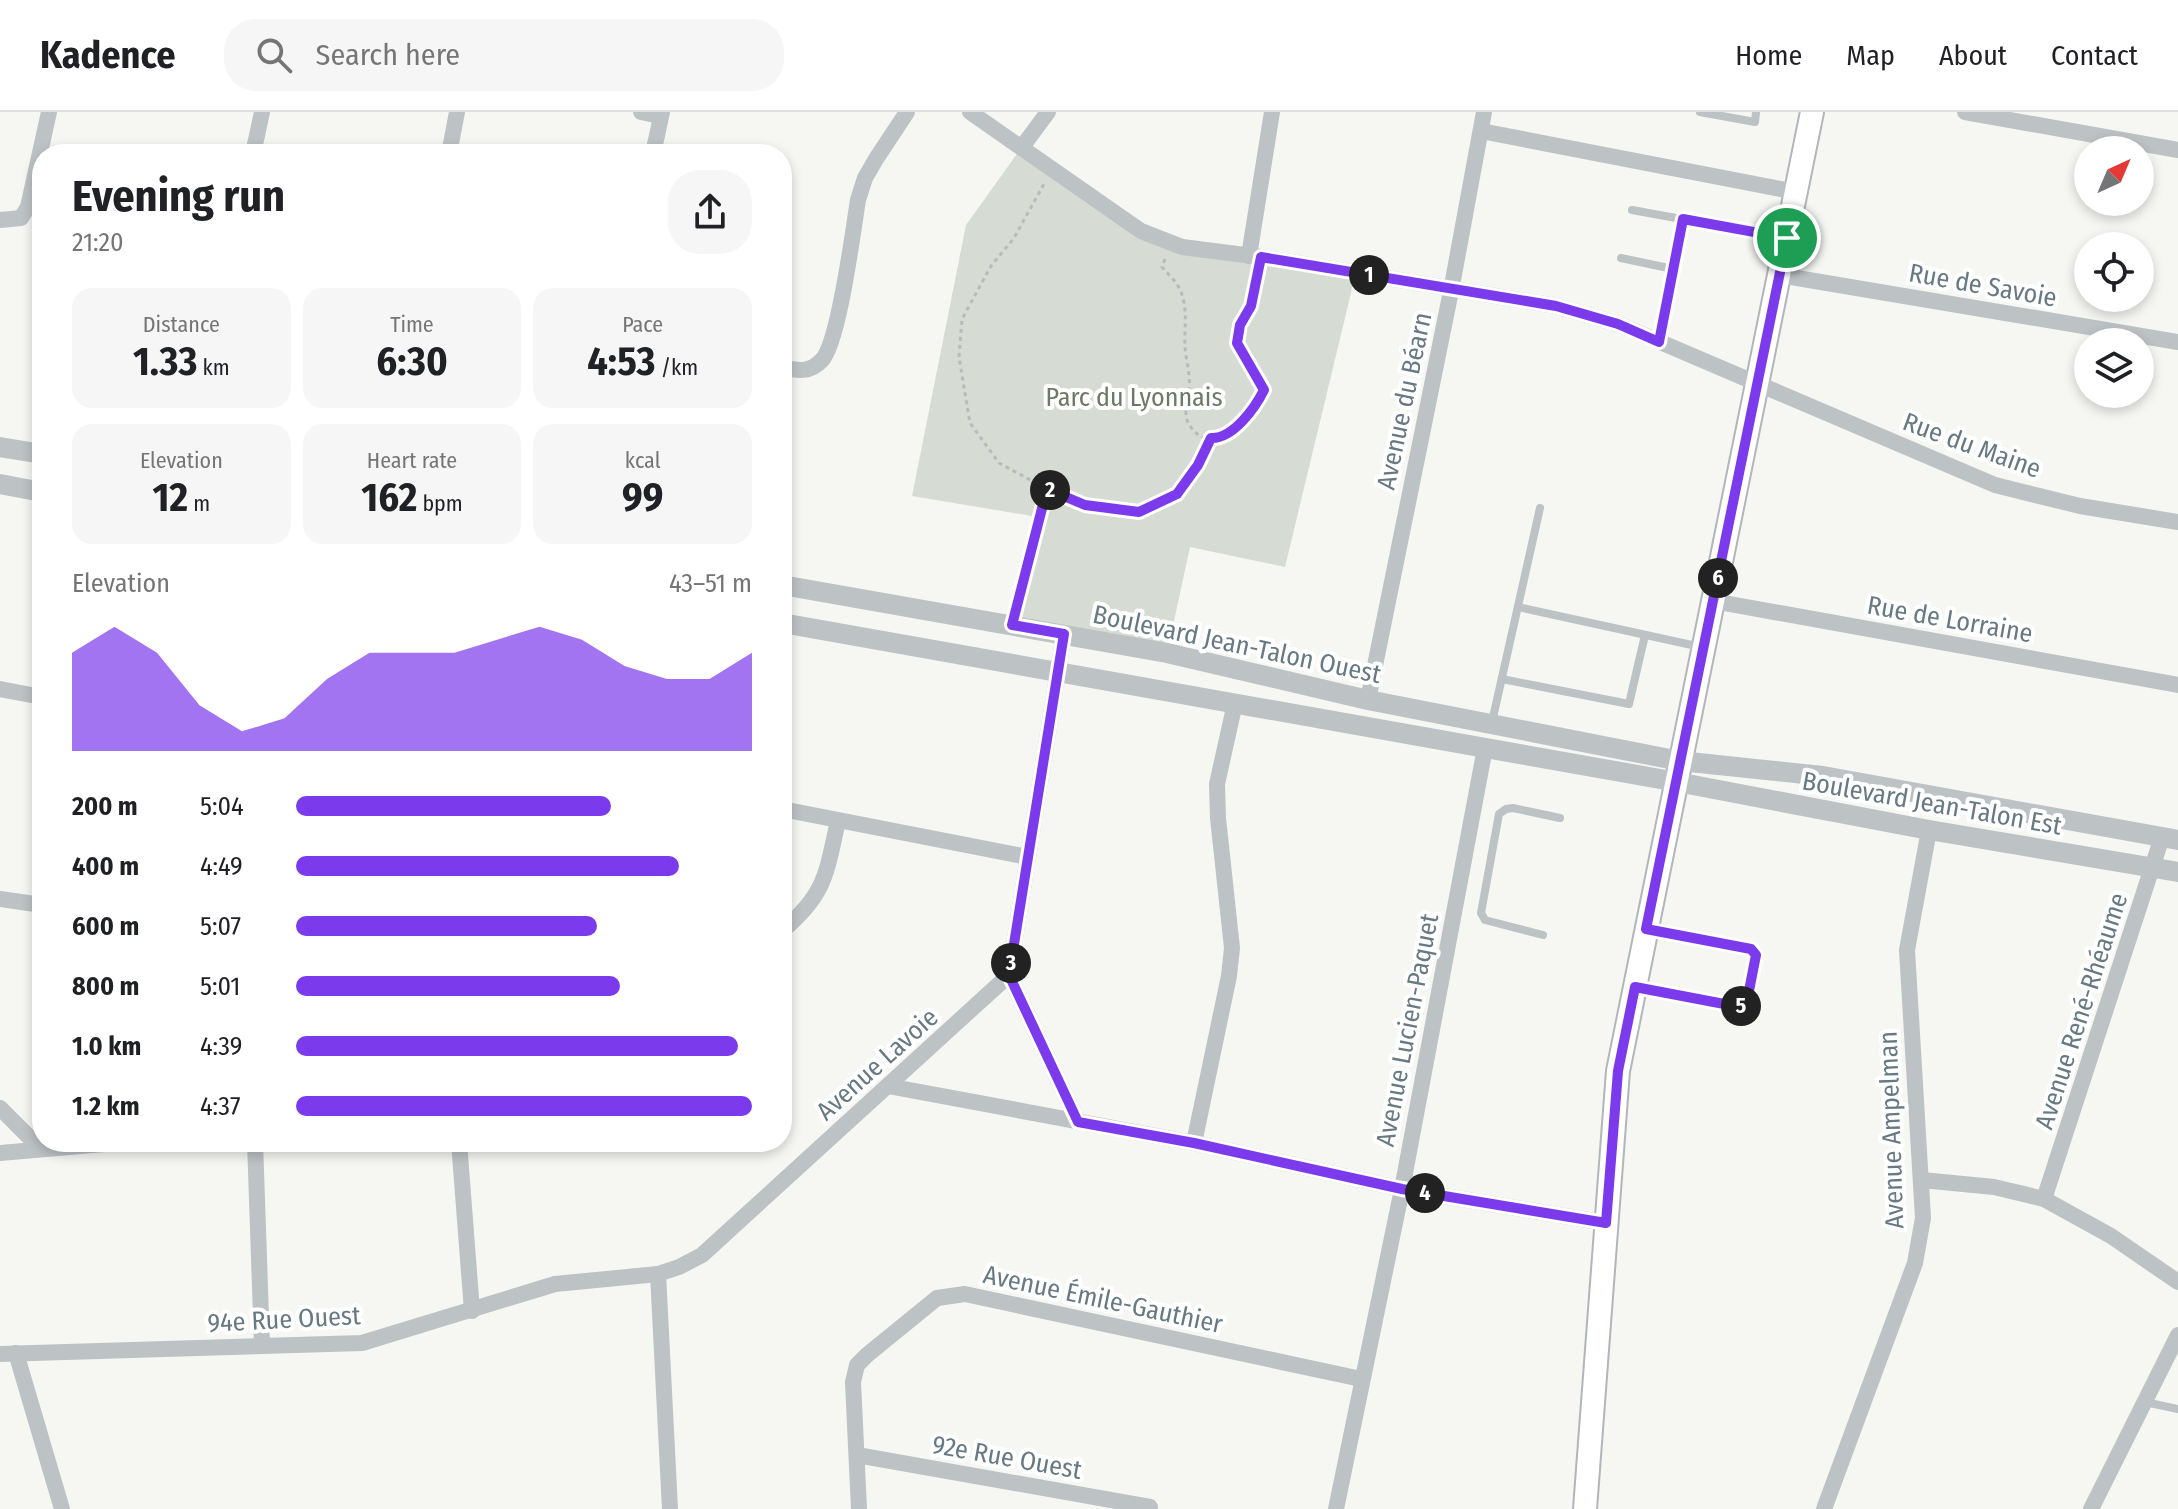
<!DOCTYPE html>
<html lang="en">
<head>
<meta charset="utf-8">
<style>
  :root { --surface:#fff; --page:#f6f6f6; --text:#202124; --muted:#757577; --line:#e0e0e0; --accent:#7c3aed }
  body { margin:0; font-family:"Fira Sans Condensed",sans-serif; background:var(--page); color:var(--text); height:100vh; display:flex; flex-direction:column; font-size:30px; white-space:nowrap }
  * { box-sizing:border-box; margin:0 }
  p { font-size:26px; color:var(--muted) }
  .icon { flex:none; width:44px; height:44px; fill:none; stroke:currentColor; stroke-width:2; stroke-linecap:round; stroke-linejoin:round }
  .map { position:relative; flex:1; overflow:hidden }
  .panel { position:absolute; left:32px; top:32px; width:760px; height:1008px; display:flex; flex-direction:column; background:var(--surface); border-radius:32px; box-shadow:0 4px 12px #0003 }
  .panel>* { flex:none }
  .needle { width:52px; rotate:44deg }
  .tools { position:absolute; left:2074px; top:24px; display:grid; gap:16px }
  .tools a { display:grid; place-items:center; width:80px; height:80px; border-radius:50%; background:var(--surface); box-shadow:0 4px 12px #0003; font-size:40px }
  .pin { position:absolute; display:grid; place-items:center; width:68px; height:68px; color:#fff; margin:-34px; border:4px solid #fff; border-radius:50%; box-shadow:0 2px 8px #0007 }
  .km { position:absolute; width:40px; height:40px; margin:-20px; border-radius:50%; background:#222; color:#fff; font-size:22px; line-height:40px; text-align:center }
  .round { display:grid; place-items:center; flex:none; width:84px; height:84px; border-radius:32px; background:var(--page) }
  .head { display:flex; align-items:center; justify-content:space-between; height:136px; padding:0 40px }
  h1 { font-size:44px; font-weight:700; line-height:60px }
  .stats { display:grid; grid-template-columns:repeat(3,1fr); gap:12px; height:136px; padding:8px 40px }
  .stats div { display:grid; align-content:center; border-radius:20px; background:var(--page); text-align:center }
  .stats b { font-size:40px; font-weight:700 }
  .stats small { font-size:22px; font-weight:400 }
  .stats p { font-size:22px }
  .chart { height:224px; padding:16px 40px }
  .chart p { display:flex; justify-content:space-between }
  .chart svg { width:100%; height:144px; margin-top:8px; fill:var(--accent); opacity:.7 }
  ul { padding:0 40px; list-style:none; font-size:26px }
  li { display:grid; grid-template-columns:128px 96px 1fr; align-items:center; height:60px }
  li i { height:20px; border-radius:10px; background:var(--accent) }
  header { display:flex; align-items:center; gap:48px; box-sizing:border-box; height:112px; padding:0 40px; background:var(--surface); border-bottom:2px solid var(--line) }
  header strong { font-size:38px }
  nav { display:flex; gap:44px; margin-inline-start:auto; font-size:28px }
  .search { width:560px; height:72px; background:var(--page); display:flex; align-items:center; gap:20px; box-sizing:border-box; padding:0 28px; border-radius:32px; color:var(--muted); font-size:30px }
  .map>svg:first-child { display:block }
</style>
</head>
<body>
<header>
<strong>Kadence</strong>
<div class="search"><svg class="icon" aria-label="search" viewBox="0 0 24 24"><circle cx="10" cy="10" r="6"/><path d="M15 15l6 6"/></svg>Search here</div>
<nav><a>Home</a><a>Map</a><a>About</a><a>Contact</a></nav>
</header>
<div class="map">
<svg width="2178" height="1397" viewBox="0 0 2178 1397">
  <rect width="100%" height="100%" fill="#f6f6f3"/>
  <path fill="#d6dbd3" d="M1022,35L1141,119L1354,160L1351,181L1285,455L1190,435L1167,541L1008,512L1032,404L912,384L966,113Z"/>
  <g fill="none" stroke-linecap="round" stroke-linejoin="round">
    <g stroke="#b0b6ba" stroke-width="26">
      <path id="secondary" d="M1585,1397L1618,959L1812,0"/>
    </g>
    <g stroke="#b8bbbd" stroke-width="3" stroke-dasharray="4 4" stroke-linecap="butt">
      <path d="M1165,147L1162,155C1167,161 1174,167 1178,174C1189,192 1184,215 1185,235C1186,249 1191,264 1189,278C1188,290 1182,303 1190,314C1214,350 1253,299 1264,278L1258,264L1237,231L1240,213L1251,194L1258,161"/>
      <path d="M1047,377L1085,393L1139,400L1177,382L1198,353L1211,326"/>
      <path d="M1016,498L1047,377L999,351L970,311L959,245L962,207L991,154L1014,126L1044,72"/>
    </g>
    <g stroke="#bdc2c5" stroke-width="8">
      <path d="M1700,0L1755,10L1756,0"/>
      <path d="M1632,98L1786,126"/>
      <path d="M1621,146L1673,157"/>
      <path d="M1659,230L1683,107"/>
      <path d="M1518,495L1701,535"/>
      <path d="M1502,567L1629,592L1645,523"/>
      <path d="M1492,610L1540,396"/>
      <path d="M1543,823L1485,808L1481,801L1499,702L1506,697L1513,696L1560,706"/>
      <path d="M1635,875L1740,895L1747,889L1756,843L1751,837L1649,818"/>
      <path d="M2145,1290L2178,1297"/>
    </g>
    <g stroke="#bdc2c5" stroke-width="16">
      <path d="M641,0L660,4"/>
      <path d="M970,0L1141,119L1182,135L1261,145L1556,194L1618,212L1995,373L2080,394L2178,410"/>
      <path d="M1965,0L2178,38"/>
      <path d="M1481,19L1796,80"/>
      <path d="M1022,35L1048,0"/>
      <path d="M253,42L262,0"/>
      <path d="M449,42L457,0"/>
      <path d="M653,42L662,0"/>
      <path d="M0,108L21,106L28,95L49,0"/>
      <path d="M1249,144L1272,0"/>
      <path d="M1779,163L2178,230"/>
      <path d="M782,255C798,259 810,261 822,248C839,230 853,119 858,88L865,66L876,47L907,0"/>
      <path d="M1713,489L2178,573"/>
      <path d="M0,577L42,585"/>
      <path d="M1368,588L1451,179L1484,0"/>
      <path d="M782,697L1028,745"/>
      <path d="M0,787L42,793"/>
      <path d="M782,819C826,782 826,762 838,709"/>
      <path d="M1009,863L1078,1010"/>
      <path d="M888,974L1194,1031L1402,1077L1606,1111"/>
      <path d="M0,996L40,1036"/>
      <path d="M255,1030L262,1233"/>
      <path d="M459,1030L472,1199"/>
      <path d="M1194,1031L1229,864L1232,836L1218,706L1217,672L1235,591"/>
      <path d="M0,1041L127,1030"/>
      <path d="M1922,1068L1994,1075L2044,1087L2111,1124L2178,1170"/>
      <path d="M2044,1087L2162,725"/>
      <path d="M16,1241L62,1397"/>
      <path d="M0,1242L362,1231L555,1172L658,1162"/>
      <path d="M857,1343L1150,1395L1149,1397"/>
      <path d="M670,1397L658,1162L679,1155L702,1143L1009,863L1064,522"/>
      <path d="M859,1397L853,1270L857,1253L867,1243L937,1186L965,1182L1361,1267"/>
      <path d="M1336,1397L1402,1077L1485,636"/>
      <path d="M1824,1397L1915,1151L1923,1106L1907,838L1929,718"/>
      <path d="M2091,1397L2178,1223"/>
    </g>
    <g stroke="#bdc2c5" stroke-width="20">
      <path d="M0,335L42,342"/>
      <path d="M0,372L42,380"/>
      <path d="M782,473L1167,541L1368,588L1680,649L1823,664L2178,728"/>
      <path d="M782,511L1677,670L1929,718L2178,760"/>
    </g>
    <use href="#secondary" stroke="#fff" stroke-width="22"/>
  </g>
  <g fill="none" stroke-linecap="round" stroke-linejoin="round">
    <g stroke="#fff" stroke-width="16">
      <path id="route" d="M1683,107L1787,126L1646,817L1751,837L1756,843L1747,889L1740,895L1635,875L1618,959L1606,1111L1402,1077L1194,1031L1078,1010L1009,863L1064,522L1012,513L1047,377L1085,393L1139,400L1177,382L1198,353L1211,326C1233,327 1255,296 1264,278L1237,231L1240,213L1251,194L1261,145L1556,194L1618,212L1659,230Z"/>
    </g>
    <use href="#route" stroke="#7c3aed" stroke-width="10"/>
  </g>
  <g text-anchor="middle" stroke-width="8" stroke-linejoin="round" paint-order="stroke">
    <g font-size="26" fill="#677983" stroke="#fff">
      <text transform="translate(1983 173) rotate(10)" y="9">Rue de Savoie</text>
      <text transform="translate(1404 289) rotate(-78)" y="9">Avenue du Béarn</text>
      <text transform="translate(1972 333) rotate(20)" y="9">Rue du Maine</text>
      <text transform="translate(1950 507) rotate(10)" y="9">Rue de Lorraine</text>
      <text transform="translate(1237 532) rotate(12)" y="9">Boulevard Jean-Talon Ouest</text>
      <text transform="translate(1932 691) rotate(10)" y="9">Boulevard Jean-Talon Est</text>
      <text transform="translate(2081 899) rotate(-72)" y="9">Avenue René-Rhéaume</text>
      <text transform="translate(1407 918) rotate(-79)" y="9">Avenue Lucien-Paquet</text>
      <text transform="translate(877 952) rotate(-42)" y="9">Avenue Lavoie</text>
      <text transform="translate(1891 1018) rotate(-92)" y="9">Avenue Ampelman</text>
      <text transform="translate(1103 1187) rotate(12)" y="9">Avenue Émile-Gauthier</text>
      <text transform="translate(284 1207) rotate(-3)" y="9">94e Rue Ouest</text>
      <text transform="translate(1007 1345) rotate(10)" y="9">92e Rue Ouest</text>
    </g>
    <g font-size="26" fill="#6c7a65" stroke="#fff">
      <text x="1134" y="294">Parc du Lyonnais</text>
    </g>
  </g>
</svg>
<div class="tools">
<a><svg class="needle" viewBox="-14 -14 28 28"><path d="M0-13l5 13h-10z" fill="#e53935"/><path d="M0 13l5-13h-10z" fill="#757577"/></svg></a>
<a><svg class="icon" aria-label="locate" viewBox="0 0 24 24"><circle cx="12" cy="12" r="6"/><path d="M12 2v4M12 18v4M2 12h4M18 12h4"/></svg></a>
<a><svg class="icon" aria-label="layers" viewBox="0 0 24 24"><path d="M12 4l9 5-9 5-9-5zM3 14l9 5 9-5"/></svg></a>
</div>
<div class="pin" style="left:1787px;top:126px;background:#1e9e55"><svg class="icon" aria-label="arrive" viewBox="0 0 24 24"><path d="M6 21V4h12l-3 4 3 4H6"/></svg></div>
<b class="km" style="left:1369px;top:163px">1</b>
<b class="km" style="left:1050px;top:378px">2</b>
<b class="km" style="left:1011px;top:851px">3</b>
<b class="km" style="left:1425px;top:1081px">4</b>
<b class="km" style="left:1741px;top:894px">5</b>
<b class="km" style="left:1718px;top:466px">6</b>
<section class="panel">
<div class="head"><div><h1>Evening run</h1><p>21:20</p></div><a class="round"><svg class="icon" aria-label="share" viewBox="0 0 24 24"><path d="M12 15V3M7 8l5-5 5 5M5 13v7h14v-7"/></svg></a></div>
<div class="stats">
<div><p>Distance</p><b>1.33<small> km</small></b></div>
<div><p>Time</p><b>6:30</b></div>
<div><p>Pace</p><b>4:53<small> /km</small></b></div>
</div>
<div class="stats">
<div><p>Elevation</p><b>12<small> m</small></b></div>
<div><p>Heart rate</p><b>162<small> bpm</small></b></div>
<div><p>kcal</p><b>99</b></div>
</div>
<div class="chart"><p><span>Elevation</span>43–51 m</p>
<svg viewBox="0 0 160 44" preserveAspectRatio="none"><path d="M0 44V14L10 6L20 14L30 30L40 38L50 34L60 22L70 14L80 14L90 14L100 10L110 6L120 10L130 18L140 22L150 22L160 14V44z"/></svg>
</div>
<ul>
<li><b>200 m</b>5:04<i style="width:69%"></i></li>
<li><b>400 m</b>4:49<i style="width:84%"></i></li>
<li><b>600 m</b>5:07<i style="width:66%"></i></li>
<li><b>800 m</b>5:01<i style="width:71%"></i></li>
<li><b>1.0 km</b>4:39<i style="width:97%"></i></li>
<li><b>1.2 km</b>4:37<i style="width:100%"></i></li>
</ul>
</section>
</div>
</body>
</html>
